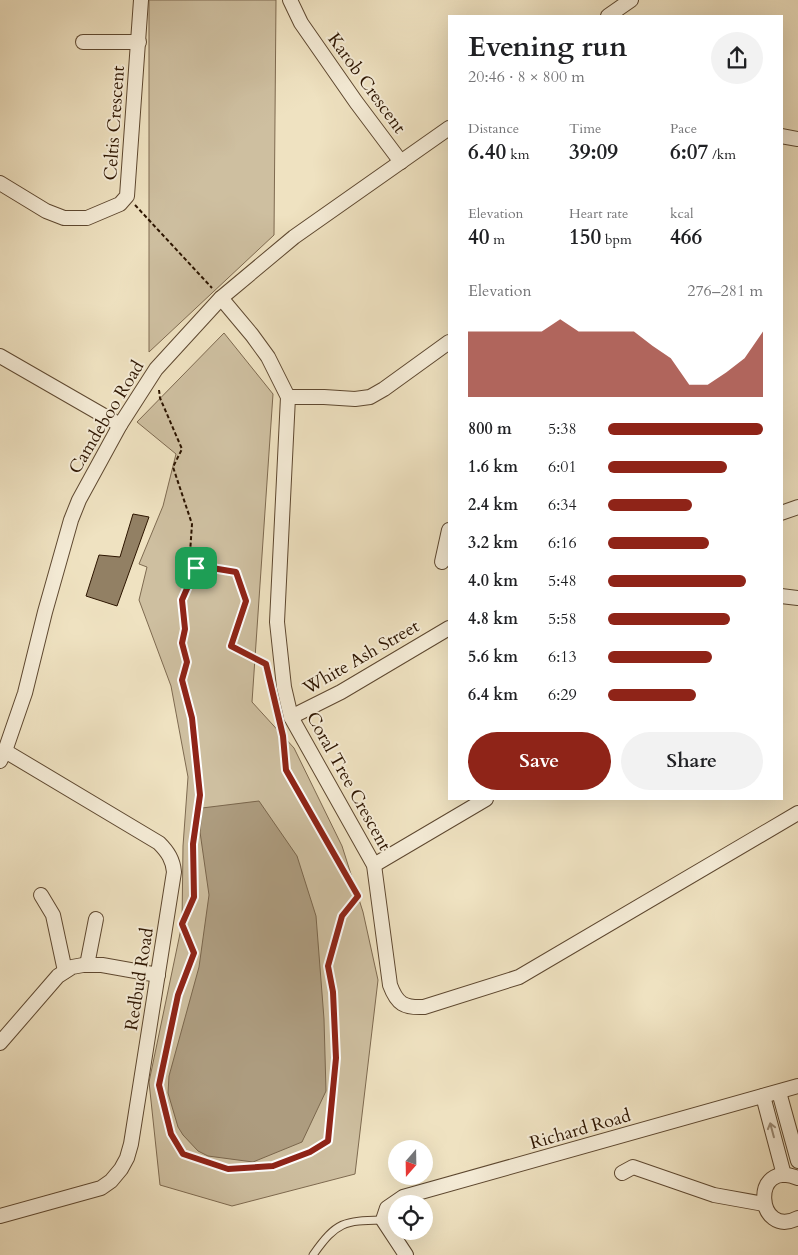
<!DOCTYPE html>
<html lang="en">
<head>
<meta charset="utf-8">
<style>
  :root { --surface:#fff; --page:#f2f2f2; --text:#202124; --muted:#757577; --accent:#8f2418 }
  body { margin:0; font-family:Cardo,serif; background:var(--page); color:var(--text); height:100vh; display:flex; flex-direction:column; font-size:19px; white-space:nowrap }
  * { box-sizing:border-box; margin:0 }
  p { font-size:16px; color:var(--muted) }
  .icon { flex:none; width:28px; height:28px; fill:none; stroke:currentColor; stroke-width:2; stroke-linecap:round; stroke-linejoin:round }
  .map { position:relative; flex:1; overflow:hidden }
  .panel { position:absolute; left:448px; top:15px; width:335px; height:785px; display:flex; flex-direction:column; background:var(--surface); border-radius:0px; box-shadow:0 5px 20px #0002 }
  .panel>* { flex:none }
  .needle { width:32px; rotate:200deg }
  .fabs { position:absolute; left:388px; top:1140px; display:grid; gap:10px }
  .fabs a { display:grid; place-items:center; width:45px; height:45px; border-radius:50%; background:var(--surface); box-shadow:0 5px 20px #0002; font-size:25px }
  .pin { position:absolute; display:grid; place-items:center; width:42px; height:42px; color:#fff; margin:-21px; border-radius:10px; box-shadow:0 2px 8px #0006 }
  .round { display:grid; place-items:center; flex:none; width:52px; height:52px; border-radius:26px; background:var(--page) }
  .summary { display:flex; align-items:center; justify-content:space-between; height:85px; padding:0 20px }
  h1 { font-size:28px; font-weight:800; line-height:38px }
  .metrics { display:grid; grid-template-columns:repeat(3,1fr); gap:8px; height:85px; padding:5px 20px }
  .metrics div { display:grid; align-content:center }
  .metrics b { font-size:21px; font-weight:800 }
  .metrics small { font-size:14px; font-weight:400 }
  .metrics p { font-size:14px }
  .chart { height:140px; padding:10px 20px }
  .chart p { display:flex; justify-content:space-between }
  .chart svg { width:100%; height:90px; margin-top:5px; fill:var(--accent); opacity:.7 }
  .cta { display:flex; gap:10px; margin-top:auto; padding:10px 20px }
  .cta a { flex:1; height:58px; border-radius:30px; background:var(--accent); color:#fff; font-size:20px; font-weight:800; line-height:58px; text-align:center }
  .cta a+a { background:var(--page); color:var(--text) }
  ul { padding:0 20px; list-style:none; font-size:16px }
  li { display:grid; grid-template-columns:80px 60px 1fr; align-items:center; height:38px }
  li i { height:12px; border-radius:6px; background:var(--accent) }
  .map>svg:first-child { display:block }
</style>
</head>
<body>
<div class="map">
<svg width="798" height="1255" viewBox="0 0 798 1255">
  <rect width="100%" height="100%" fill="#efe2c1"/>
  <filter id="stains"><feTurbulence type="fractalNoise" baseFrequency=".004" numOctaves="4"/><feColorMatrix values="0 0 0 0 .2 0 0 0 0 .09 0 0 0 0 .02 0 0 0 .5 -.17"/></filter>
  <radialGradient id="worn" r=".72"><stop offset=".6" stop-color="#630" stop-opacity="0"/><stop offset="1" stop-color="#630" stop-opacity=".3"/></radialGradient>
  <g fill="#cebfa0" stroke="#7e6a50">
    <path d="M149,0H276L274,235L149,352Z"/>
    <path d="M224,333L273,394L252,702L294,748L342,846L363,912L378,980L355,1174L232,1206L160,1185L149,1082L182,924L183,846L188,777L171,686L139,600L147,567L139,564L163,506L176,454L137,422Z"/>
  </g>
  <path fill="#ad9c7f" stroke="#7a664c" d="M259,801L297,856L316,916L324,1019L326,1091L302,1142L253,1162L208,1156L198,1151L183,1135L178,1127L168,1093L169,1076L199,967L209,895L200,832L202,808Z"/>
  <path fill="#928064" stroke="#2d1500" d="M133,514L149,517L117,606L86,596L99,555L120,557Z"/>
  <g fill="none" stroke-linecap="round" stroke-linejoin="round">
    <g stroke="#5e4830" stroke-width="9">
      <path id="lane" d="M313,1255C337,1221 344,1221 383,1220"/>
    </g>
    <g stroke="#5e4830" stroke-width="16">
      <g id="street">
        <path d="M290,0L301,23L356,102L401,162"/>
        <path d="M608,16L631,0"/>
        <path d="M83,42H139"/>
        <path d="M781,136L798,139"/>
        <path d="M0,183L46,211L64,218H87L120,204L127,196L141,0"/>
        <path d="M221,298L252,335L268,357L288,397L277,622L284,687L291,717L374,865L390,985C397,1004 404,1008 424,1007L519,977L798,813"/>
        <path d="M0,356L120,425"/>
        <path d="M288,397H324L355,399L370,397L384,389L449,342"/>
        <path d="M781,513L798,507"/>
        <path d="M442,562L449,530"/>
        <path d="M781,596L798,598"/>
        <path d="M291,717L341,692L449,628"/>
        <path d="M0,761L5,751L25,693L45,612L71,520L79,500L120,425L156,369L221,298L294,237L449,128"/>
        <path d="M374,865L486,799"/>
        <path d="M41,895L53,915L65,971"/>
        <path d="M87,965L96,919"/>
        <path d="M0,1043L58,976L72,967L83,965H102L158,975"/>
        <path d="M779,1092L798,1161"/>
        <path d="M763,1096L784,1175"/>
        <path d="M622,1173L633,1167L714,1195L764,1204"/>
        <path d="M798,1178C750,1158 756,1240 798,1218"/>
        <path d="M0,1216L101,1188L111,1181L121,1169L127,1158L131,1144L174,872C173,860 168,852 159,843L5,751"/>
        <path d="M406,1255L383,1220L387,1208L403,1197L798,1086"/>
      </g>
    </g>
    <g stroke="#2d1500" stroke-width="2" stroke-dasharray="4 2.5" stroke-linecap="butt">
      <path d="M135,205L212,288"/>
      <path d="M159,390L160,398L182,449L173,467L192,524L190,553L196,568L181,600L185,629L182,643L187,661L182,680L192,718L200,795L193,844L194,897L182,924L194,953L178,995L159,1085L171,1134L183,1154L228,1169L273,1166L310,1152L328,1141L336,1058L333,992L328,966L342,916L358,897L286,770L281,726"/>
      <path d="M196,568H213L236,572L246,601L231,646L266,664L269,675"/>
    </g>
    <use href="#lane" stroke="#f5ecd7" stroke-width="7"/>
    <use href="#street" stroke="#f5ecd7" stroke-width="14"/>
  </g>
  <defs><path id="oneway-shaft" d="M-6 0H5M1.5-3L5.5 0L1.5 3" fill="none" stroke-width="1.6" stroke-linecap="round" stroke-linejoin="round" transform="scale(1.25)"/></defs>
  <use stroke="#9b8b76" href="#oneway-shaft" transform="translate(772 1130) rotate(-105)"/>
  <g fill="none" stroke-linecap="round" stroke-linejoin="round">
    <g stroke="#fff" stroke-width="10">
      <path id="route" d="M196,568H212L236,572L246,601L231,646L266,664L283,736L286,770L358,896L342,916L328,966L333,992L336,1058L328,1141L310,1152L273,1166L228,1169L183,1154L171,1134L159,1085L178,995L194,953L182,924L194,897L193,844L200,795L192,718L182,680L187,662L182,643L185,629L182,600Z"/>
    </g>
    <use href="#route" stroke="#8f2418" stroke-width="6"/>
  </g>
  <g text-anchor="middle" stroke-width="4" stroke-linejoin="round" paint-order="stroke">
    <g font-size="18" fill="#2d1500" stroke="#f5ecd7">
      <text transform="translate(367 83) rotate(54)" y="6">Karob Crescent</text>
      <text transform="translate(114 123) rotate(-86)" y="6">Celtis Crescent</text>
      <text transform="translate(106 417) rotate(-59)" y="6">Camdeboo Road</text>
      <text transform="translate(361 657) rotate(-30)" y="6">White Ash Street</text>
      <text transform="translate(349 781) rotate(61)" y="6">Coral Tree Crescent</text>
      <text transform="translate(139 979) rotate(-81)" y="6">Redbud Road</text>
      <text transform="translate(580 1129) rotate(-16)" y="6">Richard Road</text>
    </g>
  </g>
  <rect width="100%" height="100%" filter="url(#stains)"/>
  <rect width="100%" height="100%" fill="url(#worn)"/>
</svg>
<div class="fabs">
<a><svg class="needle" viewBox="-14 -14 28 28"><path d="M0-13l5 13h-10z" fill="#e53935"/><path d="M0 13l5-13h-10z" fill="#757577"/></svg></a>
<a><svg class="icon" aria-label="locate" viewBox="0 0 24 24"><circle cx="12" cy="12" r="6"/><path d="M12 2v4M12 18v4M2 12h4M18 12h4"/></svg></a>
</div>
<div class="pin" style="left:196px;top:568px;background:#1e9e55"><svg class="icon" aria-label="arrive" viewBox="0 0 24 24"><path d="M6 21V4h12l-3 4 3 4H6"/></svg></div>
<section class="panel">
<div class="summary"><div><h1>Evening run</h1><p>20:46 · 8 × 800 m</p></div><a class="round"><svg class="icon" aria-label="share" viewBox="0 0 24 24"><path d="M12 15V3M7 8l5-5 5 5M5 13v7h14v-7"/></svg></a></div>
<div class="metrics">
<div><p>Distance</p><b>6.40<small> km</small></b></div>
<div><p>Time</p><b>39:09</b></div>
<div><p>Pace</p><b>6:07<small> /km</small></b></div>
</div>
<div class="metrics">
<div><p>Elevation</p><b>40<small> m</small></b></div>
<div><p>Heart rate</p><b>150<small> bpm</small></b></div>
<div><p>kcal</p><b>466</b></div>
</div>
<div class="chart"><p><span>Elevation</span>276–281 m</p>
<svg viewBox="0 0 160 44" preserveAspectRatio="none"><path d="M0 44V12L10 12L20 12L30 12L40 12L50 6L60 12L70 12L80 12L90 12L100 19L110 25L120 38L130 38L140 32L150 25L160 12V44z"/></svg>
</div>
<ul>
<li><b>800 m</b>5:38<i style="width:100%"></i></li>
<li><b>1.6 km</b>6:01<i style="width:77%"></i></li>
<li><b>2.4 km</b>6:34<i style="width:54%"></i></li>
<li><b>3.2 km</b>6:16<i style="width:65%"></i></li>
<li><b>4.0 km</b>5:48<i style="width:89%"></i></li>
<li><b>4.8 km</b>5:58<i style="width:79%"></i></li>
<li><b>5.6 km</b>6:13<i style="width:67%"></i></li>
<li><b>6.4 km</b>6:29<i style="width:57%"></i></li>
</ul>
<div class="cta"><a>Save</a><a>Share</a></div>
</section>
</div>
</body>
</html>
